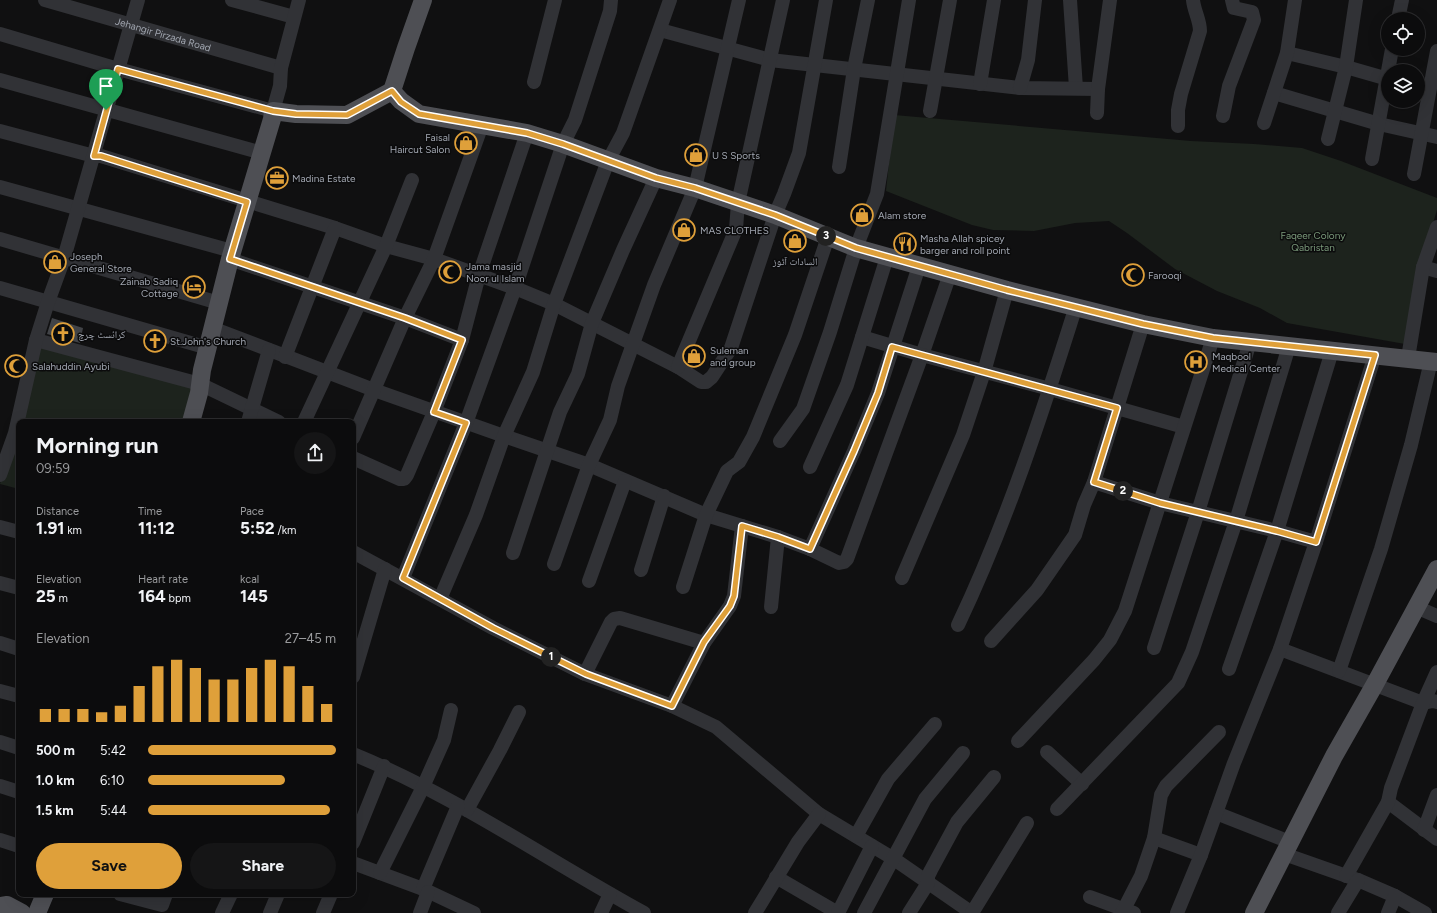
<!DOCTYPE html>
<html lang="en">
<head>
<meta charset="utf-8">
<style>
  :root { --surface:#0c0c0d; --page:#151516; --text:#f1f3f6; --muted:#9a9b9d; --line:#2c2c2e; --accent:#dfa03a }
  body { margin:0; font-family:Figtree,"Noto Naskh Arabic",sans-serif; background:var(--page); color:var(--text); height:100vh; display:flex; flex-direction:column; font-size:15px; white-space:nowrap }
  * { box-sizing:border-box; margin:0 }
  p { font-size:13px; color:var(--muted) }
  .icon { flex:none; width:22px; height:22px; fill:none; stroke:currentColor; stroke-width:2; stroke-linecap:round; stroke-linejoin:round }
  .map { position:relative; flex:1; overflow:hidden }
  .panel { position:absolute; left:16px; top:419px; width:340px; height:478px; display:flex; flex-direction:column; background:var(--surface); border-radius:8px; box-shadow:0 4px 16px #0002,0 0 0 1px var(--line) }
  .panel>* { flex:none }
  .fabs { position:absolute; left:1381px; top:12px; display:grid; gap:8px }
  .fabs a { display:grid; place-items:center; width:44px; height:44px; border-radius:50%; background:var(--surface); box-shadow:0 4px 16px #0002,0 0 0 1px var(--line); font-size:20px }
  .pin { position:absolute; display:grid; place-items:center; width:34px; height:34px; color:#fff; margin:-41px -17px; border-radius:50% 50% 50% 0; rotate:-45deg; box-shadow:0 0 4px #0007 }
  .pin .icon { rotate:45deg }
  .km { position:absolute; width:20px; height:20px; margin:-10px; border-radius:50%; background:#222; color:#fff; font-size:11px; line-height:20px; text-align:center }
  .round { display:grid; place-items:center; flex:none; width:42px; height:42px; border-radius:21px; background:var(--page) }
  .headline { display:flex; align-items:center; justify-content:space-between; height:68px; padding:0 20px }
  h1 { font-size:22px; font-weight:700; line-height:30px }
  .stats { display:grid; grid-template-columns:repeat(3,1fr); gap:6px; height:68px; padding:4px 20px }
  .stats div { display:grid; align-content:center }
  .stats b { font-size:17px; font-weight:700 }
  .stats small { font-size:11px; font-weight:400 }
  .stats p { font-size:11px }
  .chart { height:112px; padding:8px 20px }
  .chart p { display:flex; justify-content:space-between }
  .chart svg { width:100%; height:72px; margin-top:4px; stroke:var(--accent); stroke-width:6 }
  .button { display:flex; gap:8px; margin-top:auto; padding:8px 20px }
  .button a { flex:1; height:46px; border-radius:24px; background:var(--accent); color:#111; font-size:16px; font-weight:700; line-height:46px; text-align:center }
  .button a+a { background:var(--page); color:var(--text) }
  ul { padding:0 20px; list-style:none; font-size:13px }
  li { display:grid; grid-template-columns:64px 48px 1fr; align-items:center; height:30px }
  li i { height:10px; border-radius:5px; background:var(--accent) }
  .map>svg:first-child { display:block }
</style>
</head>
<body>
<div class="map">
<svg width="1437" height="913" viewBox="0 0 1437 913">
  <rect width="100%" height="100%" fill="#101011"/>
  <g fill="#1d231d">
    <path d="M894,115L1191,141L1254,144L1302,148L1341,161L1437,198V210L1430,233L1405,344L1287,323L1260,308L1217,291L1175,269L1127,233L1109,221L1075,223L1034,231L993,230L972,225L886,191Z"/>
    <path d="M39,347L197,388L187,422H19V489L0,484Z"/>
  </g>
  <path fill="#414347" d="M52,318L83,328L80,343L47,334Z"/>
  <g fill="none" stroke-linecap="round" stroke-linejoin="round">
    <g stroke="#313236" stroke-width="14">
      <path id="s1" d="M45,0L281,68"/>
      <path d="M232,0L294,17"/>
      <path d="M1070,0L1076,88"/>
      <path d="M1398,19L1402,0"/>
      <path d="M660,30L770,60L1020,88L1098,89"/>
      <path d="M0,34L118,69L273,111L280,86L281,68L299,0"/>
      <path d="M1287,53L1346,67L1388,79"/>
      <path d="M0,80L262,153"/>
      <path d="M534,82L555,0"/>
      <path d="M980,84L994,0"/>
      <path d="M1020,88L1028,60L1035,0"/>
      <path d="M1274,93L1379,124L1437,137"/>
      <path d="M930,111L950,0"/>
      <path d="M1097,113L1098,89L1110,0"/>
      <path d="M1223,116L1229,86L1254,20L1252,12L1234,8L1232,0"/>
      <path d="M1264,123L1287,53L1295,0"/>
      <path d="M1178,126V110L1181,94L1200,31C1200,20 1194,11 1193,0"/>
      <path d="M0,131L94,156H101L335,228L386,246L434,259L515,288L554,304L678,367L701,382H706L712,377L731,348L775,215L784,194L799,153L826,0"/>
      <path d="M1328,139L1346,67L1356,0"/>
      <path d="M1372,159L1392,49"/>
      <path d="M839,167L854,69L868,0"/>
      <path d="M1414,174L1437,51"/>
      <path d="M0,187L232,251"/>
      <path d="M0,239L219,303"/>
      <path d="M230,259L405,318L462,340"/>
      <path d="M1423,267L1437,271"/>
      <path d="M0,288L208,348"/>
      <path d="M212,328L374,390L504,436L589,465L706,515L778,537L810,549L839,563L844,562L847,559L922,355L950,274"/>
      <path d="M862,337L922,355L1050,389L1184,427"/>
      <path d="M36,340L200,384L279,422"/>
      <path d="M285,357L335,228"/>
      <path d="M1408,358L1423,267L1437,227"/>
      <path d="M678,367L736,229L738,203L783,0"/>
      <path d="M248,422L269,350"/>
      <path d="M304,422L386,246L412,180"/>
      <path d="M353,438L405,318L434,259L482,125"/>
      <path d="M780,441L803,409L830,332L856,248L877,194L909,0"/>
      <path d="M353,458L400,479H404L407,475L434,412L462,340L479,275L527,133"/>
      <path d="M810,467L847,385L887,257"/>
      <path d="M0,475L15,433L36,340L48,302L64,258L138,0"/>
      <path d="M1094,482L1160,503L1277,531L1316,542"/>
      <path d="M0,527L19,532"/>
      <path d="M810,549L854,451L878,393L919,266"/>
      <path d="M353,552L493,628L585,674L672,706L716,727L819,814L894,859L972,913"/>
      <path d="M513,553L560,412L578,374L592,323L623,250L656,178"/>
      <path d="M554,564L589,465L610,420L618,386L654,285L695,188L739,0"/>
      <path d="M641,570L664,496"/>
      <path d="M403,578L466,423L515,288L563,144L575,120L610,11L611,0"/>
      <path d="M902,578L963,435L984,372L1007,290"/>
      <path d="M589,581L625,481"/>
      <path d="M0,583L19,588"/>
      <path d="M683,587L706,515L727,471L739,462L753,437L795,335L828,237"/>
      <path d="M440,599L476,515L504,436L533,372L554,304L608,161L623,133L670,0"/>
      <path d="M771,607L778,537"/>
      <path d="M1416,607L1437,616"/>
      <path d="M958,625C1007,522 1042,414 1076,306"/>
      <path d="M991,641L1037,590L1075,535L1084,505L1094,482L1143,324"/>
      <path d="M0,643L19,649"/>
      <path d="M1154,648L1198,512L1250,342"/>
      <path d="M1280,649L1423,703L1433,701L1437,702"/>
      <path d="M1229,669L1277,531L1332,351"/>
      <path d="M1339,671L1381,549L1411,445L1431,361"/>
      <path d="M585,674L611,622L614,619L620,618L704,643"/>
      <path d="M353,677L385,569"/>
      <path d="M0,691L19,696"/>
      <path d="M672,706L704,643L730,606L734,596L742,526"/>
      <path d="M1018,741L1094,660L1110,640L1125,611L1213,338"/>
      <path d="M0,742L19,748"/>
      <path d="M1047,752L1082,784"/>
      <path d="M353,754C456,796 547,860 644,913"/>
      <path d="M0,786L19,792"/>
      <path d="M1388,802L1437,839"/>
      <path d="M1057,809L1178,683L1192,652L1236,521L1289,346"/>
      <path d="M467,810L500,750L519,712"/>
      <path d="M1216,813L1290,842"/>
      <path d="M1424,830L1437,795"/>
      <path d="M856,836L888,779L935,724"/>
      <path d="M1154,838L1201,855"/>
      <path d="M0,840L19,846"/>
      <path d="M353,843L384,766"/>
      <path d="M1284,854L1358,880L1395,896L1425,913"/>
      <path d="M353,863L423,889L474,913"/>
      <path d="M380,873L423,787L444,740L451,710"/>
      <path d="M1346,876L1388,802L1391,788L1423,703L1437,672"/>
      <path d="M776,877L838,913"/>
      <path d="M423,889L458,806"/>
      <path d="M120,894L162,905L166,894"/>
      <path d="M1090,897L1134,913"/>
      <path d="M222,913L231,894"/>
      <path d="M270,913L278,894"/>
      <path d="M323,913L331,894"/>
      <path d="M420,913L428,892"/>
      <path d="M601,913L610,894"/>
      <path d="M755,913L798,842L819,814"/>
      <path d="M838,913L872,846"/>
      <path d="M864,913L925,799L963,753"/>
      <path d="M909,913L928,883V876L931,870L957,822L994,777"/>
      <path d="M972,913L1027,823"/>
      <path d="M1122,913L1141,876L1154,838L1161,795L1166,786L1219,732"/>
      <path d="M1177,913L1201,855L1234,763L1280,649L1316,542L1375,355"/>
      <path d="M1338,913L1358,880"/>
      <path d="M1388,913L1395,896"/>
    </g>
    <g stroke="#4e4f54" stroke-width="18">
      <path d="M423,0L406,48L392,91L401,101L419,114L527,133L563,144L656,178L695,188L775,215L856,248L1007,290L1143,324L1213,338L1437,362"/>
      <path d="M191,422L199,393L202,370L230,259L272,119L273,111L296,114L347,115L392,91"/>
      <path d="M0,906L7,905L22,913"/>
      <path d="M37,913L45,894"/>
      <path d="M1254,913L1334,756L1375,684L1437,569"/>
    </g>
  </g>
  <g fill="none" stroke-linecap="round" stroke-linejoin="round">
    <g stroke="#fff" stroke-width="8">
      <path id="route" d="M118,69L273,111L296,114L347,115L392,91L401,102L419,114L527,133L563,144L656,178L695,188L775,215L856,248L1007,290L1143,324L1213,338L1375,355L1316,542L1277,531L1160,503L1094,482L1117,408L892,347L878,393L854,451L810,549L778,537L742,526L734,596L730,606L704,642L672,706L586,674L493,628L403,578L466,423L434,412L462,340L405,318L230,259L247,202L101,156H94Z"/>
    </g>
    <use href="#route" stroke="#dfa03a" stroke-width="5"/>
  </g>
  <defs>
    <g id="shop-ring" transform="scale(1.15)"><circle r="9.5" fill="#0b0b0c" stroke="#dfa03a" stroke-width="1.5"/><path d="M-5-2.5h2.3a2.7 3.5 0 0 1 5.4 0H5L5.5 6h-11ZM-1.5-2.5h3a1.5 2.3 0 0 0-3 0Z" fill="#dfa03a"/></g>
    <g id="office-ring" transform="scale(1.15)"><circle r="9.5" fill="#0b0b0c" stroke="#dfa03a" stroke-width="1.5"/><path d="M-6-3h4V-5.5h4V-3h4V5H-6ZM-1-4.5V-3h2v-1.5ZM-6 0V1H6V0Z" fill="#dfa03a"/></g>
    <g id="restaurant-ring" transform="scale(1.15)"><circle r="9.5" fill="#0b0b0c" stroke="#dfa03a" stroke-width="1.5"/><path d="M-5-6h1v4h1v-4h1v4h1v-4h1v5L-1.5 .5V6h-2V.5L-5-1ZM5-6V6H3V1.5H1.5Q1.5-4 5-6Z" fill="#dfa03a"/></g>
    <g id="mosque-ring" transform="scale(1.15)"><circle r="9.5" fill="#0b0b0c" stroke="#dfa03a" stroke-width="1.5"/><path d="M3.5-4.9A6 6 0 1 0 3.5 4.9A5 5 0 1 1 3.5-4.9Z" fill="#dfa03a"/></g>
    <g id="hotel-ring" transform="scale(1.15)"><circle r="9.5" fill="#0b0b0c" stroke="#dfa03a" stroke-width="1.5"/><path d="M-6-4.5h1.5V1H6V5H4.5V3h-9V5H-6ZM-4 0a1.8 1.8 0 1 1 3.6 0ZM.5 0V-2.5h3Q6-2.5 6 0Z" fill="#dfa03a"/></g>
    <g id="church-ring" transform="scale(1.15)"><circle r="9.5" fill="#0b0b0c" stroke="#dfa03a" stroke-width="1.5"/><path d="M-1.2-6h2.4v3.5h3.3v2.4h-3.3V6h-2.4V-.1h-3.3v-2.4h3.3Z" fill="#dfa03a"/></g>
    <g id="hospital-ring" transform="scale(1.15)"><circle r="9.5" fill="#0b0b0c" stroke="#dfa03a" stroke-width="1.5"/><path d="M-5-5h3v3.5h4V-5h3V5h-3V1.5h-4V5h-3Z" fill="#dfa03a"/></g>
  </defs>
  <g fill-rule="evenodd">
    <use href="#shop-ring" x="466" y="143"/>
    <use href="#shop-ring" x="696" y="155"/>
    <use href="#office-ring" x="277" y="178"/>
    <use href="#shop-ring" x="862" y="215"/>
    <use href="#shop-ring" x="684" y="230"/>
    <use href="#shop-ring" x="795" y="241"/>
    <use href="#restaurant-ring" x="905" y="244"/>
    <use href="#shop-ring" x="55" y="262"/>
    <use href="#mosque-ring" x="450" y="272"/>
    <use href="#mosque-ring" x="1133" y="275"/>
    <use href="#hotel-ring" x="194" y="287"/>
    <use href="#church-ring" x="63" y="334"/>
    <use href="#church-ring" x="155" y="341"/>
    <use href="#shop-ring" x="694" y="356"/>
    <use href="#hospital-ring" x="1196" y="362"/>
    <use href="#mosque-ring" x="16" y="366"/>
  </g>
  <g text-anchor="middle" stroke-width="3" stroke-linejoin="round" paint-order="stroke">
    <g font-size="10" fill="#a2a7b1" stroke="#0b0b0c">
      <text dy="4" stroke="none"><textPath href="#s1" startOffset="123">Jehangir Pirzada Road</textPath></text>
    </g>
    <g font-size="10" fill="#a2a7b1" stroke="#0b0b0c" text-anchor="start">
      <text x="450" y="141" text-anchor="end">Faisal<tspan x="450" dy="12">Haircut Salon</tspan></text>
      <text x="712" y="159">U S Sports</text>
      <text x="292" y="182">Madina Estate</text>
      <text x="878" y="219">Alam store</text>
      <text x="700" y="234">MAS CLOTHES</text>
      <text x="920" y="242">Masha Allah spicey<tspan x="920" dy="12">barger and roll point</tspan></text>
      <text x="70" y="260">Joseph<tspan x="70" dy="12">General Store</tspan></text>
      <text x="795" y="265" text-anchor="middle">السادات آٹوز</text>
      <text x="466" y="270">Jama masjid<tspan x="466" dy="12">Noor ul Islam</tspan></text>
      <text x="1148" y="279">Farooqi</text>
      <text x="178" y="285" text-anchor="end">Zainab Sadiq<tspan x="178" dy="12">Cottage</tspan></text>
      <text x="78" y="338">کرائسٹ چرچ</text>
      <text x="170" y="345">St.John's Church</text>
      <text x="710" y="354">Suleman<tspan x="710" dy="12">and group</tspan></text>
      <text x="1212" y="360">Maqbool<tspan x="1212" dy="12">Medical Center</tspan></text>
      <text x="32" y="370">Salahuddin Ayubi</text>
    </g>
    <g font-size="10" fill="#7b9a7b" stroke="#0b0b0c">
      <text x="1313" y="239">Faqeer Colony<tspan x="1313" dy="12">Qabristan</tspan></text>
    </g>
  </g>
</svg>
<div class="fabs">
<a><svg class="icon" aria-label="locate" viewBox="0 0 24 24"><circle cx="12" cy="12" r="6"/><path d="M12 2v4M12 18v4M2 12h4M18 12h4"/></svg></a>
<a><svg class="icon" aria-label="layers" viewBox="0 0 24 24"><path d="M12 4l9 5-9 5-9-5zM3 14l9 5 9-5"/></svg></a>
</div>
<div class="pin" style="left:106px;top:110px;background:#1e9e55"><svg class="icon" aria-label="arrive" viewBox="0 0 24 24"><path d="M6 21V4h12l-3 4 3 4H6"/></svg></div>
<b class="km" style="left:551px;top:657px">1</b>
<b class="km" style="left:1123px;top:491px">2</b>
<b class="km" style="left:826px;top:236px">3</b>
<section class="panel">
<div class="headline"><div><h1>Morning run</h1><p>09:59</p></div><a class="round"><svg class="icon" aria-label="share" viewBox="0 0 24 24"><path d="M12 15V3M7 8l5-5 5 5M5 13v7h14v-7"/></svg></a></div>
<div class="stats">
<div><p>Distance</p><b>1.91<small> km</small></b></div>
<div><p>Time</p><b>11:12</b></div>
<div><p>Pace</p><b>5:52<small> /km</small></b></div>
</div>
<div class="stats">
<div><p>Elevation</p><b>25<small> m</small></b></div>
<div><p>Heart rate</p><b>164<small> bpm</small></b></div>
<div><p>kcal</p><b>145</b></div>
</div>
<div class="chart"><p><span>Elevation</span>27–45 m</p>
<svg viewBox="0 0 160 44" preserveAspectRatio="none"><path d="M5 44V36M15 44V36M25 44V36M35 44V38M45 44V34M55 44V22M65 44V10M75 44V6M85 44V11M95 44V18M105 44V18M115 44V11M125 44V6M135 44V10M145 44V22M155 44V33"/></svg>
</div>
<ul>
<li><b>500 m</b>5:42<i style="width:100%"></i></li>
<li><b>1.0 km</b>6:10<i style="width:73%"></i></li>
<li><b>1.5 km</b>5:44<i style="width:97%"></i></li>
</ul>
<div class="button"><a>Save</a><a>Share</a></div>
</section>
</div>
</body>
</html>
